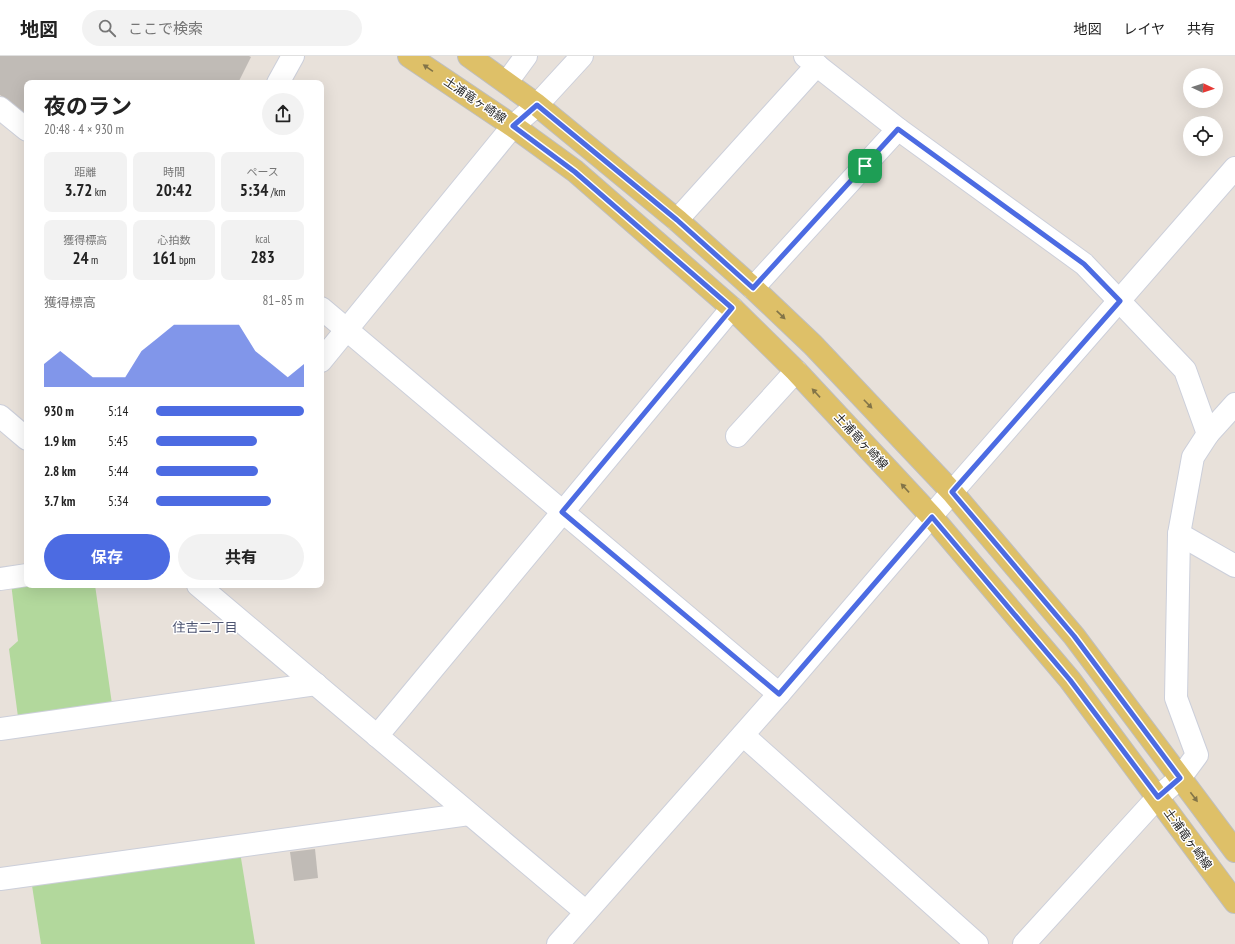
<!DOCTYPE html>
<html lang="ja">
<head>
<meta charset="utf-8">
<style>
  :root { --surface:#fff; --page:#f2f2f2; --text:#222; --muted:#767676; --line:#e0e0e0; --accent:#4c6be2 }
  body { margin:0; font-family:"PT Sans Narrow","Noto Sans JP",sans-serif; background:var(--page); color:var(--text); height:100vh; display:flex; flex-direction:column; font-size:15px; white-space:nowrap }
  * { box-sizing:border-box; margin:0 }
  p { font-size:13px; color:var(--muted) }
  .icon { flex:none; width:22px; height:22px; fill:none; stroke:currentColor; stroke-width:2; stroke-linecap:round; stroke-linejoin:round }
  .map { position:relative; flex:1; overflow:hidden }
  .panel { position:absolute; left:24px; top:24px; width:300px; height:508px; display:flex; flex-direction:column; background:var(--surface); border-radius:8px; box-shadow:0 4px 16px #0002 }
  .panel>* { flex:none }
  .needle { width:26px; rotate:94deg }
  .buttons { position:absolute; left:1183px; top:12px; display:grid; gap:8px }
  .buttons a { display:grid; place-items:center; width:40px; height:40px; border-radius:50%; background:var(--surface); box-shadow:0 4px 16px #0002; font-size:20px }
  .pin { position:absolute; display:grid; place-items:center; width:34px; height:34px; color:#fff; margin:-17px; border-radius:8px; box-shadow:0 2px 6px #0006 }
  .round { display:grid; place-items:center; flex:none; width:42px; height:42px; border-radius:21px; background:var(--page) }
  .summary { display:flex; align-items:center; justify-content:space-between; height:68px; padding:0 20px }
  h1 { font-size:22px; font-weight:700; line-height:30px }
  .stats { display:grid; grid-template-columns:repeat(3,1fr); gap:6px; height:68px; padding:4px 20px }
  .stats div { display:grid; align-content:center; border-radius:8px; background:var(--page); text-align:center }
  .stats b { font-size:17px; font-weight:700 }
  .stats small { font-size:11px; font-weight:400 }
  .stats p { font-size:11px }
  .chart { height:112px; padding:8px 20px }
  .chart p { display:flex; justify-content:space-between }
  .chart svg { width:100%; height:72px; margin-top:4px; fill:var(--accent); opacity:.7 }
  .action { display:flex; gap:8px; margin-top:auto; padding:8px 20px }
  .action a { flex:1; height:46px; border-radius:24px; background:var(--accent); color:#fff; font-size:16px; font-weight:700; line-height:46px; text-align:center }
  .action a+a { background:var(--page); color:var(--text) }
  ul { padding:0 20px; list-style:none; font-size:13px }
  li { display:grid; grid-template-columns:64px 48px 1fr; align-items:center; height:30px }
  li i { height:10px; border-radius:5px; background:var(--accent) }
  header { display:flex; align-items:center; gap:24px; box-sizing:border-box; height:56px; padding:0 20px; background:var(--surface); border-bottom:1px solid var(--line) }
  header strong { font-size:19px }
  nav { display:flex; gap:22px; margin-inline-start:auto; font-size:14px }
  .search { width:280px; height:36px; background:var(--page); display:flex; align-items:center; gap:10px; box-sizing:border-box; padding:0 14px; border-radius:22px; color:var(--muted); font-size:15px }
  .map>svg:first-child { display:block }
</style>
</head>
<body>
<header>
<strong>地図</strong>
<div class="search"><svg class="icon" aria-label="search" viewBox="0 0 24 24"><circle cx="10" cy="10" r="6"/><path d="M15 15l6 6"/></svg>ここで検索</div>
<nav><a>地図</a><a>レイヤ</a><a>共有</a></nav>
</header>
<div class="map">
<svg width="1235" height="888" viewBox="0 0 1235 888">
  <rect width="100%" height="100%" fill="#e8e1da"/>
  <g fill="#b2d89c">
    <path d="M11,527L27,529H95L112,648L18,661L9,593L18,585Z"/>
    <path d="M240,796L255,888H41L31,823Z"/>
  </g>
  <g fill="#c0bbb6">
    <path d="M0,0H249L251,1L238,27H27V57L14,60L8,44L0,39Z"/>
    <path d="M315,793L318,822L294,825L290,796Z"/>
  </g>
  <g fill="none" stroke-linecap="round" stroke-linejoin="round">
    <g stroke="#cccfda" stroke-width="24">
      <g id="minor">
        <path d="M805,0L898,73L1084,208L1185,314L1208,378"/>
        <path d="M507,26L526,0"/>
        <path d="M278,27L293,0"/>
        <path d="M0,52L27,74"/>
        <path d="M677,164L817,9"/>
        <path d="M753,232L898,73"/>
        <path d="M321,252L779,638"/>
        <path d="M321,305L513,70L537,49L582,0"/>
        <path d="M0,360L27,383"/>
        <path d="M737,380L796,315"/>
        <path d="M1179,478L1235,510"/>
        <path d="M0,523L27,519"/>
        <path d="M198,529L586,856"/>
        <path d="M0,673L316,628"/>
        <path d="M743,679L977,888"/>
        <path d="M377,680L732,252"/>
        <path d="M0,823L469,758"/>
        <path d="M558,888L779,638L952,436L1235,112"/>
        <path d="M1024,888L1158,741L1180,722L1197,699L1176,642L1179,478L1193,401L1208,378L1235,348"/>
      </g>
    </g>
    <g stroke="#bebebe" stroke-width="24">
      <g id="major">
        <path d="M409,0L513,70L575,115L732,252L796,315L932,461L1070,624L1235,846"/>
        <path d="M469,0L537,49L677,164L753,232L813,289L952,436L1074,580L1235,795"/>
      </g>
    </g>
    <use href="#minor" stroke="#fff" stroke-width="22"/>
    <use href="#major" stroke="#dec068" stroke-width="22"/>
  </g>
  <defs><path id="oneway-solid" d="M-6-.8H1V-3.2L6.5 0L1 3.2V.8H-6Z"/></defs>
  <g fill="#827448">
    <use href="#oneway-solid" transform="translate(428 12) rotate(-146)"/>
    <use href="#oneway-solid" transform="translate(781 259) rotate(44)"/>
    <use href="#oneway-solid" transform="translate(816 337) rotate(-133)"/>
    <use href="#oneway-solid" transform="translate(868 348) rotate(46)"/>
    <use href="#oneway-solid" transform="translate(905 432) rotate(-133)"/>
    <use href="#oneway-solid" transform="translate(1194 741) rotate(53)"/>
  </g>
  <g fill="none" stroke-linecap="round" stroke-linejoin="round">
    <g stroke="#fff" stroke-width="8">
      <path id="route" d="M537,49L677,164L753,232L898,73L1084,208L1120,245L952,436L1074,580L1180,722L1158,741L1070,624L932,461L779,638L562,456L732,252L575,116L513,70Z"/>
    </g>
    <use href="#route" stroke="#4c6be2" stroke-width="5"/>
  </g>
  <g text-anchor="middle" stroke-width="3" stroke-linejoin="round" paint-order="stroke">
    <g font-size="12" fill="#272727" stroke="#fff">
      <text transform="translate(475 44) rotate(34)" y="4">土浦竜ヶ崎線</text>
      <text transform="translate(861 385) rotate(47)" y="4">土浦竜ヶ崎線</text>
      <text transform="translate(1188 783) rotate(54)" y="4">土浦竜ヶ崎線</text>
    </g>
    <g font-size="13" fill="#4d5471" stroke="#fff">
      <text x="205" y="576">住吉二丁目</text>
    </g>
  </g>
</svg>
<div class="buttons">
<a><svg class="needle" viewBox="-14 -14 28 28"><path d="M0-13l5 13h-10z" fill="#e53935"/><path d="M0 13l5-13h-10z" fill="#767676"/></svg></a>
<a><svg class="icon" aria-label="locate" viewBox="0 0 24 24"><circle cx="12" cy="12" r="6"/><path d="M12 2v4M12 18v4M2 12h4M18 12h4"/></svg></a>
</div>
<div class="pin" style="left:865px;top:110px;background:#1e9e55"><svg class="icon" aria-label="arrive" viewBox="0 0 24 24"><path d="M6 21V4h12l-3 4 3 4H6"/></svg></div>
<section class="panel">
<div class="summary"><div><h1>夜のラン</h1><p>20:48 · 4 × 930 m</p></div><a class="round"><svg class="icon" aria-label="share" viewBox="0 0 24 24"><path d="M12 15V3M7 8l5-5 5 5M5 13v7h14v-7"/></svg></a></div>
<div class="stats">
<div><p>距離</p><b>3.72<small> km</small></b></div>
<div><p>時間</p><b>20:42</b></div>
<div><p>ペース</p><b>5:34<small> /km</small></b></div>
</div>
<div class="stats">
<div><p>獲得標高</p><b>24<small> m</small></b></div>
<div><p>心拍数</p><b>161<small> bpm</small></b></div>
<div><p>kcal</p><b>283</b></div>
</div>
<div class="chart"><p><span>獲得標高</span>81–85 m</p>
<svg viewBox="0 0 160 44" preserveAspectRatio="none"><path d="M0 44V30L10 22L20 30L30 38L40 38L50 38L60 22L70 14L80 6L90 6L100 6L110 6L120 6L130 22L140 30L150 38L160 30V44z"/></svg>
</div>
<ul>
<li><b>930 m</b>5:14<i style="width:100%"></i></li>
<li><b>1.9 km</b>5:45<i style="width:68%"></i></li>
<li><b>2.8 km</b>5:44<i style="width:69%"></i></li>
<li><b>3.7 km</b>5:34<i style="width:78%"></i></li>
</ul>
<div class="action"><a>保存</a><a>共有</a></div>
</section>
</div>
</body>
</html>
